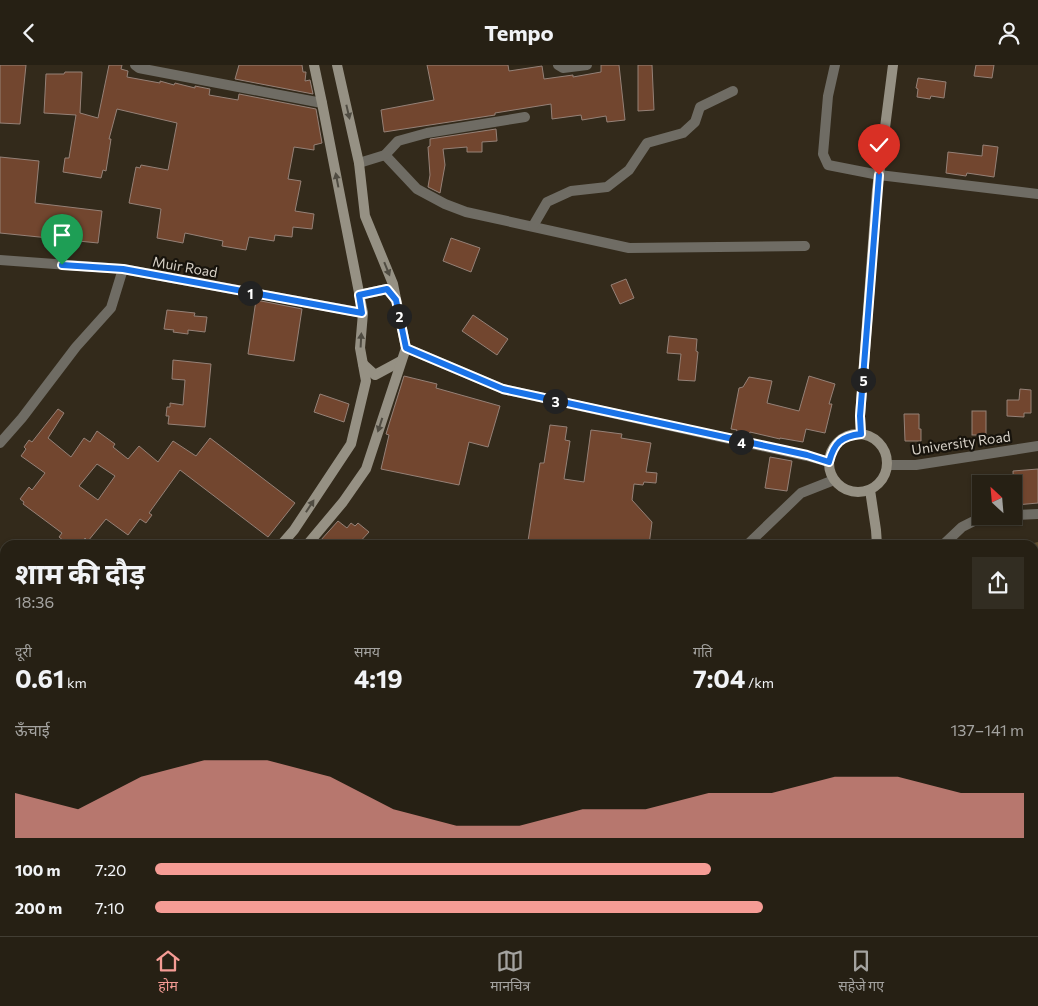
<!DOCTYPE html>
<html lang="hi">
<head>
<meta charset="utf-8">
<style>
  :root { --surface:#262014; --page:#322d22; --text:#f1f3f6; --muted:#a4a3a0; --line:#423e34; --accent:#f59c95 }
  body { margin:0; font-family:Commissioner,"Noto Sans Devanagari",sans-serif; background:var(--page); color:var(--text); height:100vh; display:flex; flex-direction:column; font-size:19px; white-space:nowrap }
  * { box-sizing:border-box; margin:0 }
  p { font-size:16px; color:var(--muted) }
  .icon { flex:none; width:28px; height:28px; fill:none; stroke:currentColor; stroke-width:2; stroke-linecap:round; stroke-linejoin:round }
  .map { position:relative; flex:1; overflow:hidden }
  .drawer { position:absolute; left:0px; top:475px; width:1039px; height:396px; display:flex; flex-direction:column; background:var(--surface); border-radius:15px 15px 0 0; box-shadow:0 1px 4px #0004,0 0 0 1px var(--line) }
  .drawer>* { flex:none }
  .needle { width:32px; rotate:334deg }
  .buttons { position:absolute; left:972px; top:410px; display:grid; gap:10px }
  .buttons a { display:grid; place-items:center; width:50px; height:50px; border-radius:0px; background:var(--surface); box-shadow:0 1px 4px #0004,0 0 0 1px var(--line); font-size:25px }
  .pin { position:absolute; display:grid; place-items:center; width:42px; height:42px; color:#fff; margin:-51px -21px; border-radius:50% 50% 50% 0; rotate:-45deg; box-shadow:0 0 5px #0007 }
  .pin .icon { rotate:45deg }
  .km { position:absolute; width:25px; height:25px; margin:-12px; border-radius:50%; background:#222; color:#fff; font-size:14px; line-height:25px; text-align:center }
  .round { display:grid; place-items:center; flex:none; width:52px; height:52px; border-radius:0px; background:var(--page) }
  .headline { display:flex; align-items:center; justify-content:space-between; height:85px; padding:0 15px }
  h1 { font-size:28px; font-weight:700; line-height:38px }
  .figures { display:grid; grid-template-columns:repeat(3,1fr); gap:8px; height:85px; padding:5px 15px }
  .figures div { display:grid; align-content:center }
  .figures b { font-size:25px; font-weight:700 }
  .figures small { font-size:14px; font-weight:400 }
  .figures p { font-size:14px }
  .chart { height:140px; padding:10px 15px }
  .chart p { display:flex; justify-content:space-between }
  .chart svg { width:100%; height:90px; margin-top:5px; fill:var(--accent); opacity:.7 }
  ul { padding:0 15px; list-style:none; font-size:16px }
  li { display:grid; grid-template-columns:80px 60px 1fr; align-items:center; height:38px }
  li i { height:12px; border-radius:6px; background:var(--accent) }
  header { display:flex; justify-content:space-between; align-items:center; height:65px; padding:0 15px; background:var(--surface); font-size:22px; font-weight:700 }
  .tabs { display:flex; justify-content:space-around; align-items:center; height:70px; border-top:1px solid var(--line); background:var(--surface); font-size:14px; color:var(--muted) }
  .tabs a { display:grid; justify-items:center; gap:2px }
  .tabs .active { color:var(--accent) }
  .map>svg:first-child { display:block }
</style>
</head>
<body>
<header><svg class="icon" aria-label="back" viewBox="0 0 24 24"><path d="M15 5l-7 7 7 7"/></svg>Tempo<svg class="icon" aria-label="person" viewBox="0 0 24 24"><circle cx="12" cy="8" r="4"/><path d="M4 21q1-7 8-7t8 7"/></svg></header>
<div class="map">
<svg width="1038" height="871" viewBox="0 0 1038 871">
  <rect width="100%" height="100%" fill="#332a1b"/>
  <path fill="#5e4d2e" d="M1038,477V776L1034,775V480H1025Z"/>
  <g fill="#72462f" stroke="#958177" fill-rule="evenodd">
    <path d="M0,0H26L20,59L0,58Z"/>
    <path d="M109,0H122L121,4L128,6L127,12L160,18V16L174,20L175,18L195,23V21L210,24L209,30L238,35L239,29L316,44L322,78L314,80V85L294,82L288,114L301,116L295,146L314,149L312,164L293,162L292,172L275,170L274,176L249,172L246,185L222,181L223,176L185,168L183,178L157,173L161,144L129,138L136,102L140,103L141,100L168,105L177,58L117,44L109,74H111L106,106L103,105L101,113L63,107L65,93H69L76,50L44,48L46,9H64L65,7H82L80,48L98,53Z"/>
    <path d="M239,0H302L303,7H306L305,16L310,15L313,29L235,14Z"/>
    <path d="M427,0H508L509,6L542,1L544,14L573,10V12L601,7V0H619L625,55L607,57L606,51L582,55L581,50L552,54L551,39L495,48V50L384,67L381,45L434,35Z"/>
    <path d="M638,0H652L654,45L638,46Z"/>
    <path d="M976,0H994L992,13L974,11Z"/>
    <path d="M918,13L946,17L944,33L931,31L930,34L917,32L918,24L916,23Z"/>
    <path d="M496,64L497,76L482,77V87H467V82L443,84L445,100L440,128L428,122L430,110L428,82L430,81V74Z"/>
    <path d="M983,80L998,82L994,112L967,108L966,111L946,108L948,87L982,91Z"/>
    <path d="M0,92L39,96L35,138L102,146L98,178L0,168Z"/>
    <path d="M451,173L480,183L471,207L443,196Z"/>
    <path d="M626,214L634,233L620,239L611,220Z"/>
    <path d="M256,235L302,244L294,296L248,289Z"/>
    <path d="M167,245L195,248L194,251L207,252L205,267L188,265V269L173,267L174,265L164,264Z"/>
    <path d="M473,250L508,274L497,290L462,266Z"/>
    <path d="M669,271L697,274L696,286L698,287L695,316L678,315L681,289L667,288Z"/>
    <path d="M173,295L211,299L205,362L168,359L169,351H166L167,342H170V338L183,340L185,315L172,314Z"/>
    <path d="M404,311L437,319L436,323L500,341L488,382L469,377L459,420L381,404L389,370L386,369Z"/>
    <path d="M809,311L835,319L829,339H832L825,368L806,364L803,377L780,373V374L750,367L749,371L736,368L737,365L731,364L739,323L743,322L749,312L772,316L767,338L799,346Z"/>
    <path d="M1020,324L1031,325V348H1024V352L1007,351V335H1019Z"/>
    <path d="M320,329L349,339L344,357L314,347Z"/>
    <path d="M58,344L64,348L48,373L71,392L84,373L90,377L97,366L115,379L113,382L128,394L139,381L158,397L173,376L196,391L210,373L295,438L268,472L180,405L149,448L152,450L146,458L140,454L128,470L106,454L88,476L85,473L80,480H69L59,472L62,468L23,439L24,437L20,434L29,422L32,425L45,408L21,391L26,384L24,382L29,375L32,377ZM97,399L115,411L98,435L79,421Z"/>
    <rect x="972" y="346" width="14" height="24"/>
    <path d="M904,349H919V364H921V376H905Z"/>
    <path d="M550,360L567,362L565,375L570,376L564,414L584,417L591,365L622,369L621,373L651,378L646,407L657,408L656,418L644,417L643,420L634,419L632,435L652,457L649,480H528V476L540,398H544Z"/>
    <path d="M770,392L792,396L787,426L765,423Z"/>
    <path d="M1038,404V438L1016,440V436L1014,437L1013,406Z"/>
    <path d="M338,456L347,463L351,458L355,461L358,458L369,467L357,480H325L320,476Z"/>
  </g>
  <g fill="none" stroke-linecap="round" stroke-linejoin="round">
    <g stroke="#6f6c64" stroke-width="10">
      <path d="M135,0L139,3L144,4L322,38"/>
      <path d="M558,0L563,3L587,0"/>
      <path d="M835,0L828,31L823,89L828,100L879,110L1038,129"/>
      <path d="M385,90L417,124L445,139L466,147L629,183L805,181"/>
      <path d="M359,98L385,90L398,76L427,68L525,52"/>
      <path d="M533,161L547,137L571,126L607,122L629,105L647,78L683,68L695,57L700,42L733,26"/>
      <path d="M0,378L22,353L76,282L111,243L123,204"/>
      <path d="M1014,450L1038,449"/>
      <path d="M943,480L962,462L978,454L1005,451"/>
      <path d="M0,630L5,625"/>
      <path d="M347,866L350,871"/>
    </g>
    <g stroke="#6f6c64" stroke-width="10">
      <path d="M0,195L123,204L363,248"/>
      <path d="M406,283L503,324L807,391L829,397"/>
      <path d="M888,400H916L1038,381"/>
      <path d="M747,480L801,428L834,415"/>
      <path d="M291,871L298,866"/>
    </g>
    <g stroke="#969184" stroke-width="10">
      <path d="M359,230L387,224L395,234"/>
      <path d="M363,299L375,310L401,296"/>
      <circle cx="858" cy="398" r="29"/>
      <path d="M861,369L860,351L877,125L893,0"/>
      <path d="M870,425L876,465L877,480"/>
      <path d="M281,480L294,465L351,379L366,316L360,283L363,248L322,38L314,0"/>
      <path d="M307,480L343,437L366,404L406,283L393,219L365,151L359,98L337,0"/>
      <path d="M0,802L5,796"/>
      <path d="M0,826L5,821"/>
      <path d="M896,866V871"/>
    </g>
  </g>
  <defs><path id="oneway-solid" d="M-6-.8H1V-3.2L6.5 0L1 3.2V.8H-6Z" transform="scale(1.25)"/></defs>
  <g fill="#504c42">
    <use href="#oneway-solid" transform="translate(348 47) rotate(77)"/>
    <use href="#oneway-solid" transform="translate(337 115) rotate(-101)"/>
    <use href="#oneway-solid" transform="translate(387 204) rotate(68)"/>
    <use href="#oneway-solid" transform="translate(361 275) rotate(-87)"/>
    <use href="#oneway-solid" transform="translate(380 360) rotate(108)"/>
    <use href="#oneway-solid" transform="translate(310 441) rotate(-57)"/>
  </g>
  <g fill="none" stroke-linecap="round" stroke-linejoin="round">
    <g stroke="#fff" stroke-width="10">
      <path id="route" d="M62,200L123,204L362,248L359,230L387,224L396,235L406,283L503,324L807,390L829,397C834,378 841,371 861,369L860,351L879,110"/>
    </g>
    <use href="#route" stroke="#1a73e8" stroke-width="6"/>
  </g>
  <g text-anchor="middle" stroke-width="4.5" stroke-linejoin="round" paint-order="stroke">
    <g font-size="14" fill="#d7d1c7" stroke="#17130c">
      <text transform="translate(185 202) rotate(10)" y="5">Muir Road</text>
      <text transform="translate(961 378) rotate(-8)" y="5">University Road</text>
    </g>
  </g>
</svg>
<div class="buttons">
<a><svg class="needle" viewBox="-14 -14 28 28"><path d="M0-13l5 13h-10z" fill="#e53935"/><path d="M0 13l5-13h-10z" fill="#a4a3a0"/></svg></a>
</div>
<div class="pin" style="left:62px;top:200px;background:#1e9e55"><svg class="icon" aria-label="arrive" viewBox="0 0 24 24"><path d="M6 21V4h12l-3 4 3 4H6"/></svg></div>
<div class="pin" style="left:879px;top:110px;background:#d93025"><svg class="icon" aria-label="check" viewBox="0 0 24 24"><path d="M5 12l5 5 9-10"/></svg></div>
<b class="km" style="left:250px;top:228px">1</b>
<b class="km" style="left:399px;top:251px">2</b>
<b class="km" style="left:555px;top:336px">3</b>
<b class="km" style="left:741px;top:377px">4</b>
<b class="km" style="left:863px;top:315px">5</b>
<section class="drawer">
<div class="headline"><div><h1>शाम की दौड़</h1><p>18:36</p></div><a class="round"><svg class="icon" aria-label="share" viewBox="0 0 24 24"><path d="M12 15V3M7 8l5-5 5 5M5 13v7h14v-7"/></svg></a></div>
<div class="figures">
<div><p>दूरी</p><b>0.61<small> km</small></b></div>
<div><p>समय</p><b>4:19</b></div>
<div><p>गति</p><b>7:04<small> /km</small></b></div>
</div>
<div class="chart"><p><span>ऊँचाई</span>137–141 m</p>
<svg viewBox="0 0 160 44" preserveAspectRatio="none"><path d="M0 44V22L10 30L20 14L30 6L40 6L50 14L60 30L70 38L80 38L90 30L100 30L110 22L120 22L130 14L140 14L150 22L160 22V44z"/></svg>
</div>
<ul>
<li><b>100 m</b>7:20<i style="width:64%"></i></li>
<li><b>200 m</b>7:10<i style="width:70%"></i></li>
</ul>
</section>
</div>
<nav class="tabs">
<a class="active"><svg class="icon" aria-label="home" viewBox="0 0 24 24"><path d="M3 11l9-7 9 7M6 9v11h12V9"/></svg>होम</a>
<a><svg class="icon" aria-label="map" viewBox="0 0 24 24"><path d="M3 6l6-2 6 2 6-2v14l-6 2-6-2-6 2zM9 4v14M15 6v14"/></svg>मानचित्र</a>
<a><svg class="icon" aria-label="saved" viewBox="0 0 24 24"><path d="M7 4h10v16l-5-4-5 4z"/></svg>सहेजे गए</a>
</nav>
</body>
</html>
